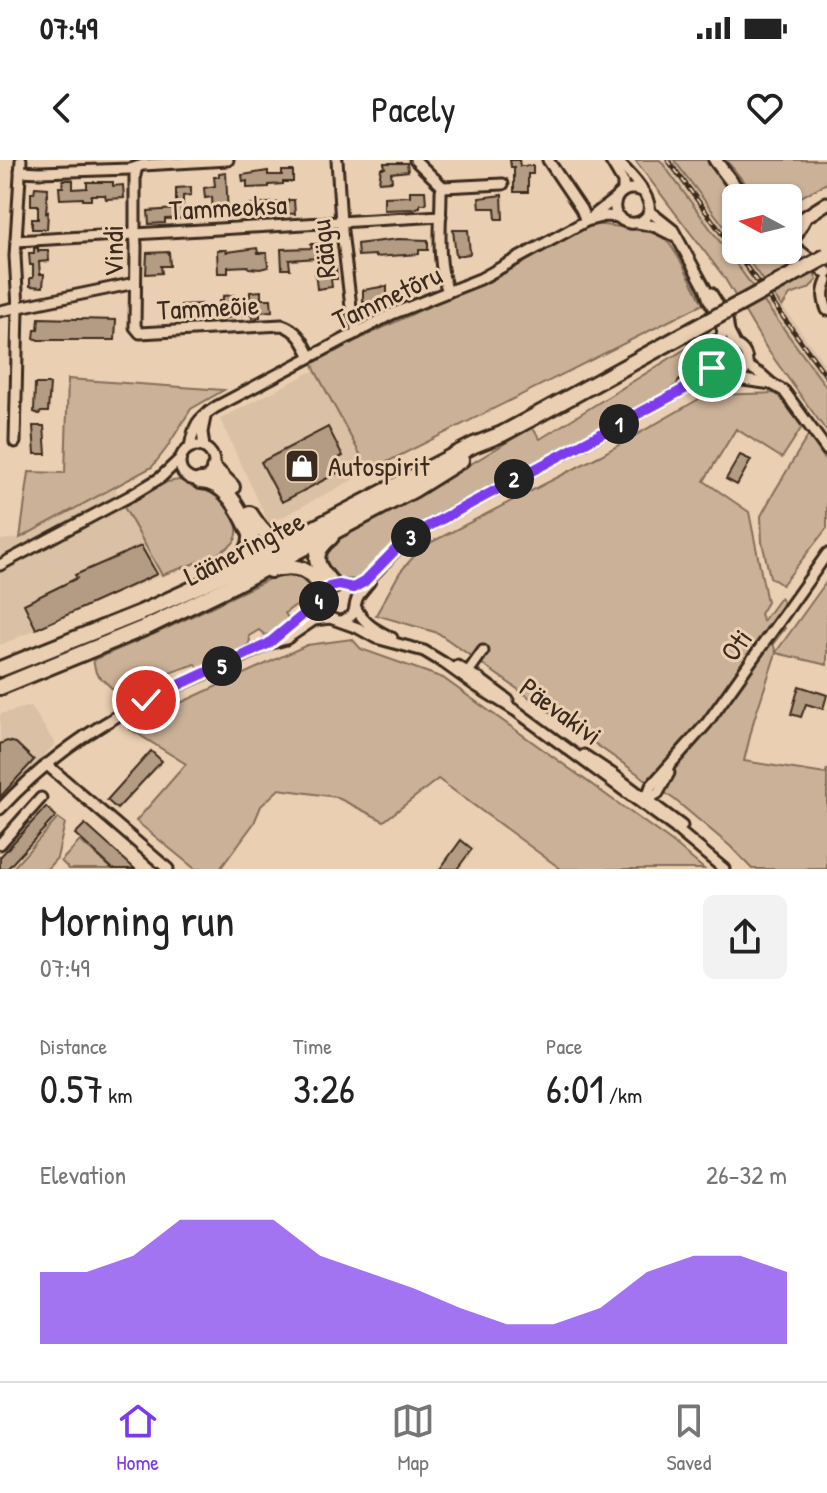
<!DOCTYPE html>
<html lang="en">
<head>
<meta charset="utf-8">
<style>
  :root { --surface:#fff; --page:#f2f2f2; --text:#222; --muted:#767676; --line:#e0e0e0; --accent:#7c3aed }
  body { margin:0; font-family:"Patrick Hand",sans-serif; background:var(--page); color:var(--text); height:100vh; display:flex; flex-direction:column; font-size:30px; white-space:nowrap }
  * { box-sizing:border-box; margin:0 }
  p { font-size:26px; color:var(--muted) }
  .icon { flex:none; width:44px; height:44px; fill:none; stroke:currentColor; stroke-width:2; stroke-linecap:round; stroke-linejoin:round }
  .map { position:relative; height:709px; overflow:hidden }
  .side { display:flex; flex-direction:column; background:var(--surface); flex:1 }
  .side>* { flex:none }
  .needle { width:52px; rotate:277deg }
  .fabs { position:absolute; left:722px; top:24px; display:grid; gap:16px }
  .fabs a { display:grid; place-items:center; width:80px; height:80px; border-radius:12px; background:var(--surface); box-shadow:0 2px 6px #0004; font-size:40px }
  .pin { position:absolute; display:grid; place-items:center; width:68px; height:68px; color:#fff; margin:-34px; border:4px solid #fff; border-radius:50%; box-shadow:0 2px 8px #0007 }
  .km { position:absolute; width:40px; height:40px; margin:-20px; border-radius:50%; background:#222; color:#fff; font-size:22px; line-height:40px; text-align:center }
  .round { display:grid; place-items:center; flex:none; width:84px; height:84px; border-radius:12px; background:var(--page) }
  .head { display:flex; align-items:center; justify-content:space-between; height:136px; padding:0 40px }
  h1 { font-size:44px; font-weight:600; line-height:60px }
  .figures { display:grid; grid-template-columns:repeat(3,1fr); gap:12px; height:136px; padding:8px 40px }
  .figures div { display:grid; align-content:center }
  .figures b { font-size:40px; font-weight:600 }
  .figures small { font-size:22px; font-weight:400 }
  .figures p { font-size:22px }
  .chart { height:224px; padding:16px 40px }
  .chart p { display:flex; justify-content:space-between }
  .chart svg { width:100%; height:144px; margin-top:8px; fill:var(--accent); opacity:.7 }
  .status { display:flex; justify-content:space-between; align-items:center; height:56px; padding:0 40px; background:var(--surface); direction:ltr }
  .status svg { height:22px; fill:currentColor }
  header { display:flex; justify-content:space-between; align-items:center; height:104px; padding:0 40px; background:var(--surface); font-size:36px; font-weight:600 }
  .dock { display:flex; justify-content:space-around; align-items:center; height:112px; border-top:2px solid var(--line); background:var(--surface); font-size:22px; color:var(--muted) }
  .dock a { display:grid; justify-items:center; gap:4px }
  .dock .current { color:var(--accent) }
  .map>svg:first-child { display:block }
</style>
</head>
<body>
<div class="status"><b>07:49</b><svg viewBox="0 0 49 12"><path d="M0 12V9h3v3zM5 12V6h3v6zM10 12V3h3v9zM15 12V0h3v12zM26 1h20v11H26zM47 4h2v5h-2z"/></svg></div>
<header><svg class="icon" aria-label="back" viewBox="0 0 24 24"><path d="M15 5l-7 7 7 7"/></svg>Pacely<svg class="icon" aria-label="heart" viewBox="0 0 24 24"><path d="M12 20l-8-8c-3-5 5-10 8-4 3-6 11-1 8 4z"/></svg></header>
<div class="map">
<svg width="827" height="709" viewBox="0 0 827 709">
  <rect width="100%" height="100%" fill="#ebcfb2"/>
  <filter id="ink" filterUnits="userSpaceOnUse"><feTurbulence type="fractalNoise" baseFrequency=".0125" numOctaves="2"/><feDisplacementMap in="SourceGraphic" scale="16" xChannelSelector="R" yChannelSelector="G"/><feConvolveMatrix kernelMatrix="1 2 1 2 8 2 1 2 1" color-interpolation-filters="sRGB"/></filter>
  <g filter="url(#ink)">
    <g fill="#dac0a4">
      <path d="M660,0H674L730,74L736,82V90H741L827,207V228Z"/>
      <path d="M315,210L369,311L269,364L220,259Z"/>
      <path d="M115,328L162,415L0,485V380L20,378Z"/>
      <path d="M31,546L55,584L0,641V554Z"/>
    </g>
    <g fill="#cbb197" stroke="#836e5a" stroke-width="2">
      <path d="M635,0H660L827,228V272L767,189L724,117Z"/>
      <path d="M674,0H707L736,41V82Z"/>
      <path d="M726,0H827V23L788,44V38H757Z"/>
      <path d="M591,64C608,66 652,68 665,79C678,91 694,127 703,144L369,311L315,210L312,201L440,141L485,124Z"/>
      <path d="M741,90H784L813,112L817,120L808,129L790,135L782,147Z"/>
      <path d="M716,173C709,208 675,226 647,243L420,363C411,369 402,375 394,382C377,397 359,436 334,417C326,411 325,406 323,396L333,382L344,375L451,316L532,267L540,279L695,183Z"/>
      <path d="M68,219L224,230L191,249L166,289L152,307L20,378L29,312L65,313Z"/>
      <path d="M778,233L802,267L782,298L736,269L704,321L749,352L767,442L760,454L763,461L780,438L783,442V446L766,469L772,482L783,467L785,468L773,484L776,492L827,421V505L776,493L754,560L744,601L825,614L827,609V709H752L730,686L675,640L438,473L376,455L400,412L422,387L601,295L706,235Z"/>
      <path d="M809,274L827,303V368L782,425L770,417L762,382L761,356L773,334Z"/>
      <path d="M179,320C188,323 200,324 209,328C225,337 248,370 231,385C217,397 181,408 162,415L124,347L167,322Z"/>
      <path d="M286,414L302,416L316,430L305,445L293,447L285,453L289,460C284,467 274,474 265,475L259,470L249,476L250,481L247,487L199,509L196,504C170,513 142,519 124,540L96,513L93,500L161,471L269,419Z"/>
      <path d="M352,479L361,489L443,518L672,682L704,709H561L438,619L384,661L336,637L279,629L261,646L254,663L220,709H195L136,661L186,604L130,569L167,549L307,485Z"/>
      <path d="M58,658L65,663L57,698L47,709H12Z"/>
      <path d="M80,681L112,709H69L61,701Z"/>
    </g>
    <g fill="#b49c84" stroke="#3b2a1e" stroke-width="2">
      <path d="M510,0H519L520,6H533V14H528V32H514V7H511Z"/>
      <path d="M384,3H407L408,11L391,13L392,21L379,22L381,8H385Z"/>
      <path d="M268,11V15H282V11H293V22H283V24L269,25V27L247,28V21L243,22L242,15Z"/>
      <path d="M226,12L228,56H218L217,55H213L212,37L205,38L204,28L215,26L214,17H219V13Z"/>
      <path d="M63,20H73V29L87,28V22H113V26L123,25L124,38L106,39L105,35H91V40H83V38L60,39L59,27H63Z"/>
      <path d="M35,27L48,28L46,53L48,52L47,69H32V59H38V45H31V33H34Z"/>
      <path d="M191,27V35L183,36V48H190L191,58L165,59V63L149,64L148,51L176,49V28Z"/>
      <path d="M410,31H425L426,44H420V47L413,49L384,50V37L410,36Z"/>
      <path d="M502,35L503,59H496L495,48H480L479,38Z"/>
      <path d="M288,40H294L295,54L281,53L253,57V52H248V45L252,44L288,42Z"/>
      <path d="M453,70H468L470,94L456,96Z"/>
      <path d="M398,79L428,80V90H419V94L375,97V95L358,96L357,84Z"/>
      <path d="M311,84H331L332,97L289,100L290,109H282L281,89L312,88Z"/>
      <path d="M34,88H38V92L39,90H48L49,101L39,102L40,114H44L43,127L30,126V118H33V105H30L29,93H34Z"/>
      <path d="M257,88L258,93H267L268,107L260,109L249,108L248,106L228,107V113H218L217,90H226V92Z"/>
      <path d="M169,92L170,106H161L162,113L146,114L147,93Z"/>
      <path d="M336,108L337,119H331L332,127L317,129L315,111Z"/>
      <path d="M387,126V138H383L384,141L366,145L365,142H363V130Z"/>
      <path d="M261,131V139H271L272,151L260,152V157L252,158L251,154L234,155V157L220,159L219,141H223V136L234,135V140L250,139V132Z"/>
      <path d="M201,144V158H196V161L180,162V151H182L181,145Z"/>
      <path d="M39,158L116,160L115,180H38L34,178L35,170H38Z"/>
      <path d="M35,224H50L48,252H41L39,254L34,252Z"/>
      <path d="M33,266H44L46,294H35Z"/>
      <path d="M328,267L343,296L337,299L343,310L282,342L261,302Z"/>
      <path d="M740,295L751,300L737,325L726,319Z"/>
      <path d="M141,386L157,414L36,469L24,444L77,418L75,415Z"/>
      <path d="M799,526L827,535L823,549L806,544L801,557L791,554Z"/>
      <path d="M7,581L16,583L34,600L0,637V584Z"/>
      <path d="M151,591L162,601L117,649L107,640Z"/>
      <path d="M46,647L56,656L7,709H0V697Z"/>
      <path d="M85,664L135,709H113L75,674Z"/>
      <path d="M461,680L472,689L457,709H440Z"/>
    </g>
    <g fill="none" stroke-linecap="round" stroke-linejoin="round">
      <g stroke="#3b2a1e" stroke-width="15">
        <g id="minor">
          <path d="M337,0L341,63L351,147L357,173"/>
          <path d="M415,0L443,27L503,24"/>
          <path d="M548,0L581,49L586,61"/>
          <path d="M610,0L623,22V31"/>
          <path d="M616,0C627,11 658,40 647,56C643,61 637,64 630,63C605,60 612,20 642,31"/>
          <path d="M137,7L135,15V70L136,86L135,167L140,173L282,165C298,170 304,183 311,197"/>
          <path d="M20,11L40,12L130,9L143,5L228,0"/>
          <path d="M443,27L441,31C441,64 436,101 448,132"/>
          <path d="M649,51L673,70L705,128L709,140L720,161L723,172L719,187"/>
          <path d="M589,59L617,37"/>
          <path d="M638,63L654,66L672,75"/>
          <path d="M16,81L441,56"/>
          <path d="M827,121C822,132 823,139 827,150"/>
          <path d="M711,133L727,159L729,172L736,186"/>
          <path d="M0,151L135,123"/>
          <circle cx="729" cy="202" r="18"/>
          <path d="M746,205L762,215L772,224L784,231L827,290"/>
          <path d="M736,219L772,224"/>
          <path d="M684,224L711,199"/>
          <path d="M15,282L18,148L15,96L21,0"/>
          <circle cx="197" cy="303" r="17"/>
          <path d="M190,287C194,265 197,259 216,247L392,154L480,119L586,61L605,56L619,57"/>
          <path d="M204,287L202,272L205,257"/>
          <path d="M0,405L130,336L160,318L180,299"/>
          <path d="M356,448C364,464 376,470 392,478"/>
          <path d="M330,458C321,451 317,440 325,431C336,419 349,431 361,424C375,416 385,400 397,389C403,383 410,378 416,373L690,226L706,218L717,216"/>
          <path d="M341,461C359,454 352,452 357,439C359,433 367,426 370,421"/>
          <path d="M270,482L303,457L321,439"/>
          <path d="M457,506L481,520L508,540"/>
          <path d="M466,515L483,491"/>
          <path d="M584,595L614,615L682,666"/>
          <path d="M46,604L168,709"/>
          <path d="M646,640L658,633L669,613"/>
          <path d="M645,642L651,626L707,563L827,394"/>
          <path d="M0,649C41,605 89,569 144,542C184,521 228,506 268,484L286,479L314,460L330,458L358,468L376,478L424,491L444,503L476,526L516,551L675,668L724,709"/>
          <path d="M0,684L41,638"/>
        </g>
      </g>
      <g stroke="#3b2a1e" stroke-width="17">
        <g id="tertiary">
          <path d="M715,0L744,38"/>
          <path d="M788,68L827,43"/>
          <path d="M788,83L827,113"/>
          <path d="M790,85L805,58"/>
        </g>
      </g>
      <g stroke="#3b2a1e" stroke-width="20">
        <g id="trunk">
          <path d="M214,309L232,327"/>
          <path d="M200,321C227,321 241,353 251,374C252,390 244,395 232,403"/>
          <path d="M250,354C262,372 267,381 290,377"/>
          <path d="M331,377C308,395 317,408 334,426"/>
          <path d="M270,410C296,403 313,408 323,434"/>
          <path d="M0,509L140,453L236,409L474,285L502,274L530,259"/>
          <path d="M0,527L149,466L233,425L413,330L461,300"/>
        </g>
      </g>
      <use href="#minor" stroke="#ebcfb2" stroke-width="9"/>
      <use href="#tertiary" stroke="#ebcfb2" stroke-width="11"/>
      <use href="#trunk" stroke="#ebcfb2" stroke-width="14"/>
      <g stroke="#3b2a1e" stroke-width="5">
        <path id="rail" d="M668,0L827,217"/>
      </g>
      <use href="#rail" stroke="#ebcfb2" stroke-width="2" stroke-dasharray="6" stroke-linecap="butt"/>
      <g stroke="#3b2a1e" stroke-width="20" stroke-linecap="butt">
        <path id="trunk-bridge" d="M530,259L827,96"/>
      </g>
      <use href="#trunk-bridge" stroke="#ebcfb2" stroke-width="14"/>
    </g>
  </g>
  <g fill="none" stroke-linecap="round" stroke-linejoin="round" filter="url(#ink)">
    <g stroke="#fff" stroke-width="16">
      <path id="route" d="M146,540L268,484L315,445L329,427L339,425L353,428L364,422L397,388L416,373L690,226L706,218L717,216L712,208"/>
    </g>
    <use href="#route" stroke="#7c3aed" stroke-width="10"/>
  </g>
  <defs>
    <g id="shop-square" transform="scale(1.8)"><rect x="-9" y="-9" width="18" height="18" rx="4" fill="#3b2a1e" stroke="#ebcfb2"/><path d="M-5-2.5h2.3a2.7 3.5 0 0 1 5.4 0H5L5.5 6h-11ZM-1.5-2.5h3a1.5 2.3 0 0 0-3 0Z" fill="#fff"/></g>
  </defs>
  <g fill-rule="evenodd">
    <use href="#shop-square" x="302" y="306"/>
  </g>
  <g text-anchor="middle" stroke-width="6" stroke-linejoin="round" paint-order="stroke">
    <g font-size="28" fill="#3b2a1e" stroke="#ebcfb2">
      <text transform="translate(228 47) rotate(-3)" y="10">Tammeoksa</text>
      <text transform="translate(323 89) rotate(-96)" y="10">Räägu</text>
      <text transform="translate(113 91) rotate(-90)" y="10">Vindi</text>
      <text transform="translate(387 137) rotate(-25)" y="10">Tammetõru</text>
      <text transform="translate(208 147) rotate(-3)" y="10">Tammeõie</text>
      <text transform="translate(244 388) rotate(-27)" y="10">Lääneringtee</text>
      <text transform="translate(736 485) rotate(-54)" y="10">Oti</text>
      <text transform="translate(561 551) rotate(36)" y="10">Päevakivi</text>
    </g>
    <g font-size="28" fill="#3b2a1e" stroke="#ebcfb2" text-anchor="start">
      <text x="328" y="316">Autospirit</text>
    </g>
  </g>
</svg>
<div class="fabs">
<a><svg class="needle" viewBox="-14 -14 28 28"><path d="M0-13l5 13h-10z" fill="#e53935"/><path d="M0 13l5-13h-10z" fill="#767676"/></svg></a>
</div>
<div class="pin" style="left:712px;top:208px;background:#1e9e55"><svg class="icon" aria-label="arrive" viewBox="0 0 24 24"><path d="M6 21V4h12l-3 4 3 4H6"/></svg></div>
<div class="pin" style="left:146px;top:540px;background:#d93025"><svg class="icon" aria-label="check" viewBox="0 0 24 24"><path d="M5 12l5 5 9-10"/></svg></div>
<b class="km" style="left:619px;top:264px">1</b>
<b class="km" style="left:514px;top:319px">2</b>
<b class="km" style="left:411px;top:377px">3</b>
<b class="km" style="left:319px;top:441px">4</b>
<b class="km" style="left:222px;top:506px">5</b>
</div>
<section class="side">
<div class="head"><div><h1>Morning run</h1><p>07:49</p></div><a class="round"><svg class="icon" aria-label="share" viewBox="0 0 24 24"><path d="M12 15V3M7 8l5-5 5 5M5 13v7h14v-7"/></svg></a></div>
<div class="figures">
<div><p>Distance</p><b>0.57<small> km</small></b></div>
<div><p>Time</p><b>3:26</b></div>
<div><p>Pace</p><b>6:01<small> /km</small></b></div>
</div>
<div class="chart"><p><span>Elevation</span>26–32 m</p>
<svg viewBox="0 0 160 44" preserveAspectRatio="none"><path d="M0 44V22L10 22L20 17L30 6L40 6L50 6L60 17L70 22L80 27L90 33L100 38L110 38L120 33L130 22L140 17L150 17L160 22V44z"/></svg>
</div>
</section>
<nav class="dock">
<a class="current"><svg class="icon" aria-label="home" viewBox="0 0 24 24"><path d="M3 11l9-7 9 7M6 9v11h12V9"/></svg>Home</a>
<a><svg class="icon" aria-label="map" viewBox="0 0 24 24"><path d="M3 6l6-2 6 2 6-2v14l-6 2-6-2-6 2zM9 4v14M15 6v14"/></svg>Map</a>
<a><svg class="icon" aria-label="saved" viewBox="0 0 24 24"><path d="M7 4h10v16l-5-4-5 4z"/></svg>Saved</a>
</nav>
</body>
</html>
